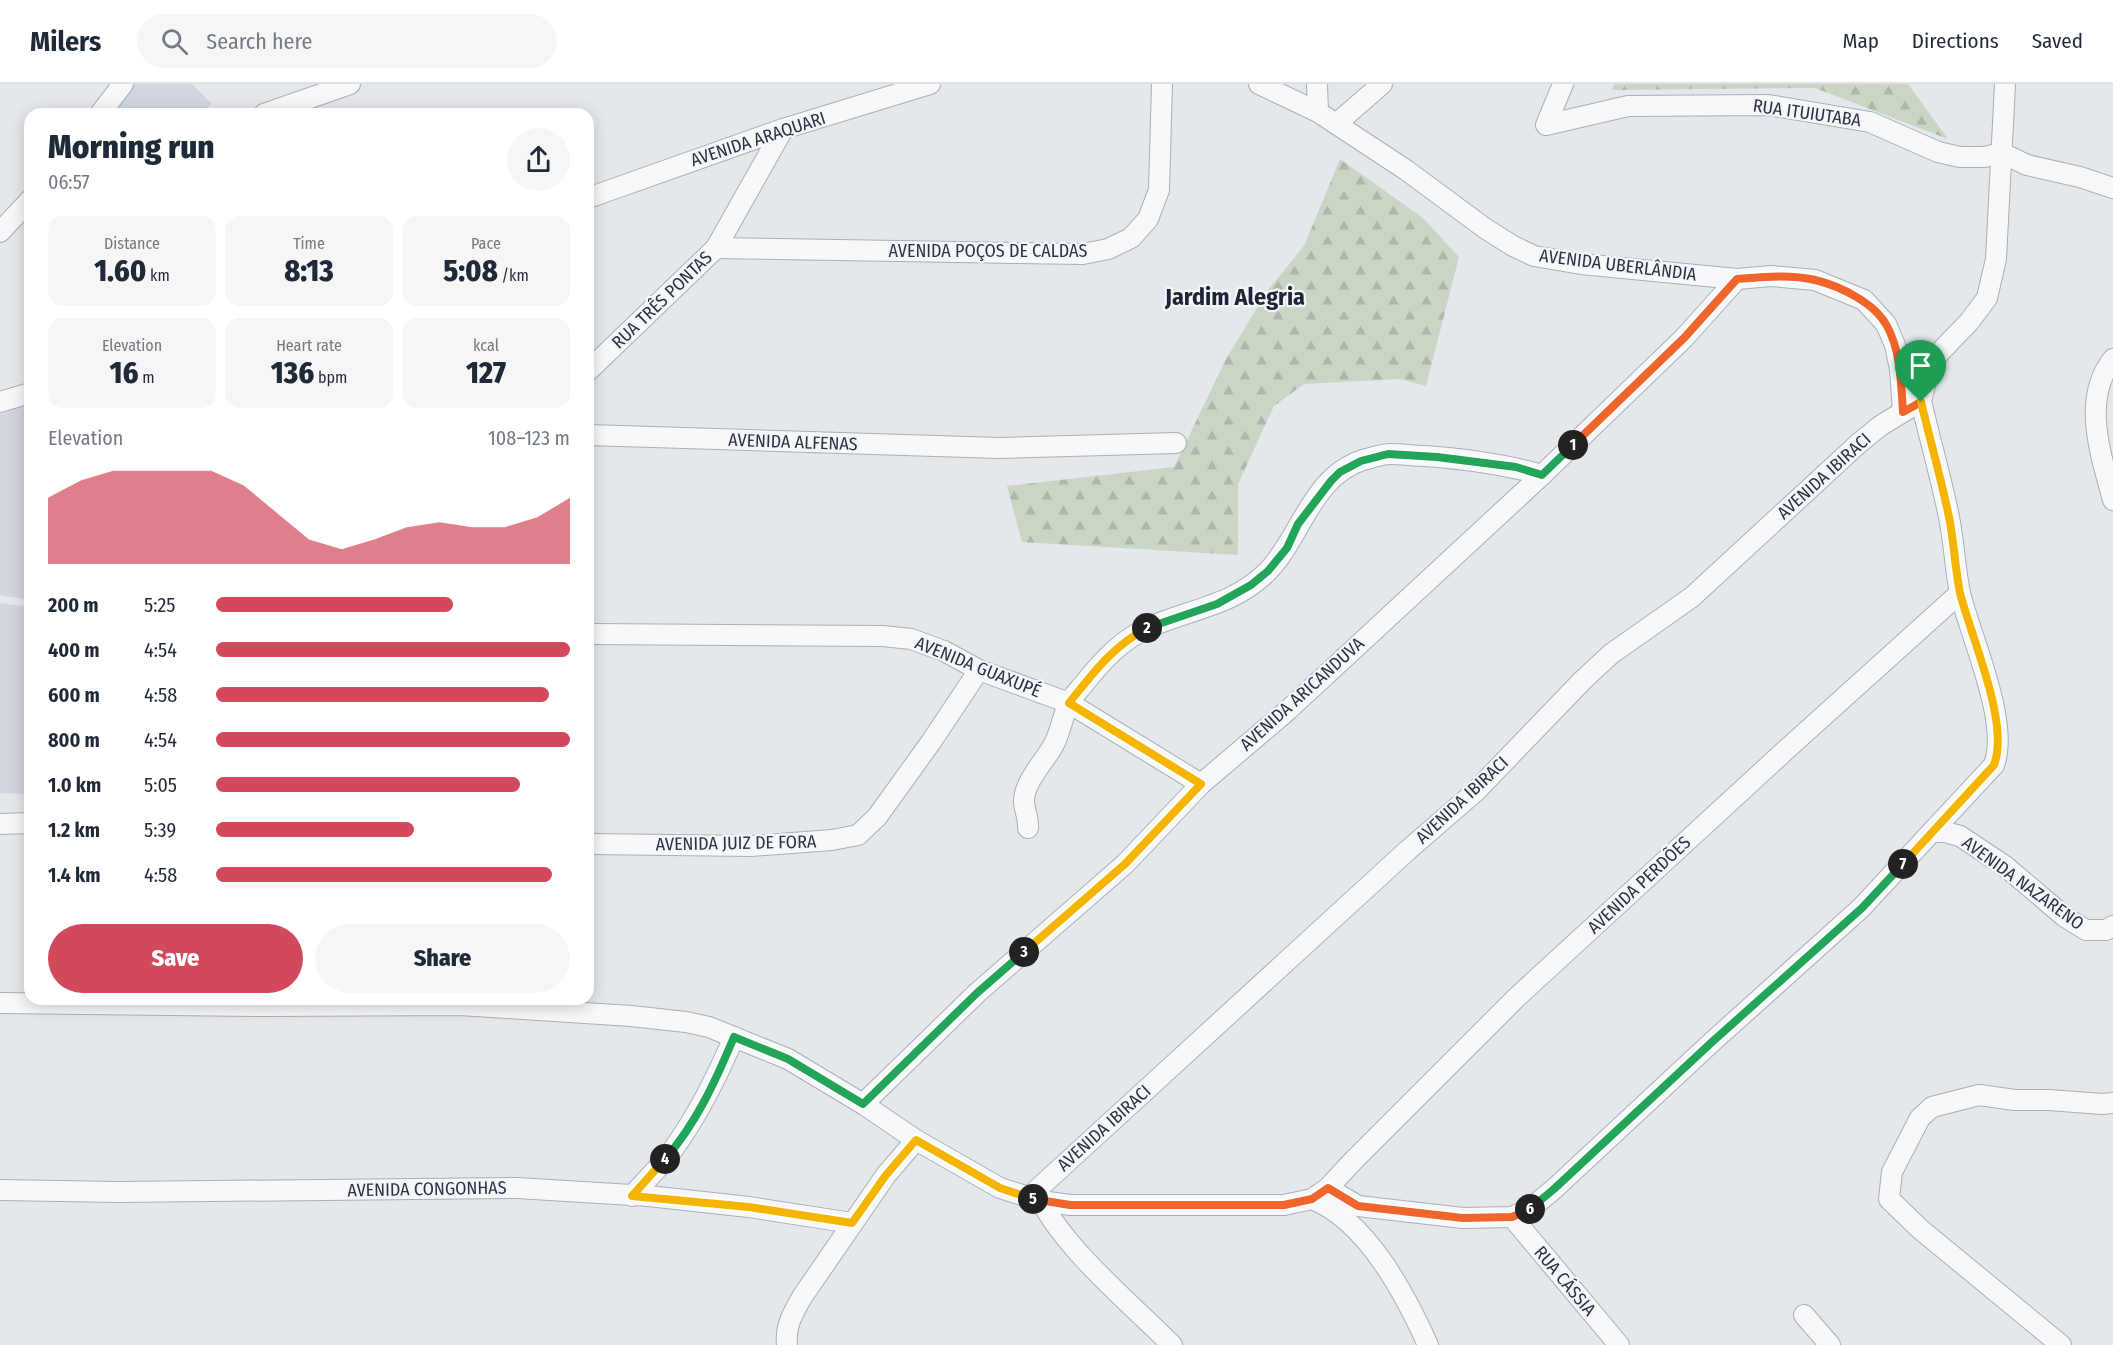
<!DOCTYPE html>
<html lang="en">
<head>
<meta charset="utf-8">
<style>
  :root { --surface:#fff; --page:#f6f6f7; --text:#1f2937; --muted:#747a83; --line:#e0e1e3; --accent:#d1495b }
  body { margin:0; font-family:"Fira Sans Condensed",sans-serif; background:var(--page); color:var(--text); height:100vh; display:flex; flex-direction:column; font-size:22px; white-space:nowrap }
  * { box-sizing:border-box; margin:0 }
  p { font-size:20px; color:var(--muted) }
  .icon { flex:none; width:33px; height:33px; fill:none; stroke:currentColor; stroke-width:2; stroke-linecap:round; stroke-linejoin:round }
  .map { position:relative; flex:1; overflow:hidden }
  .sheet { position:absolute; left:24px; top:24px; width:570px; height:897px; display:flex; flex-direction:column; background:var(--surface); border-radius:18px; box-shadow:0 3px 15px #0003 }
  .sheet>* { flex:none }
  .pin { position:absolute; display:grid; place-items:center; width:51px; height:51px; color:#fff; margin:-62px -26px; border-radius:50% 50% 50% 0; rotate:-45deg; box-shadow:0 0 6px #0007 }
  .pin .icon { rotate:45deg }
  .km { position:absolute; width:30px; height:30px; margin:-15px; border-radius:50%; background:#222; color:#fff; font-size:16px; line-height:30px; text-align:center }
  .round { display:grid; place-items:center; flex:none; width:63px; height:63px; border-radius:32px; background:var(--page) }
  .headline { display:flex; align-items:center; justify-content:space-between; height:102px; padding:0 24px }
  h1 { font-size:33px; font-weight:800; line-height:45px }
  .metrics { display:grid; grid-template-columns:repeat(3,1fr); gap:9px; height:102px; padding:6px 24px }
  .metrics div { display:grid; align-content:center; border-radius:15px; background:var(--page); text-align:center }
  .metrics b { font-size:30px; font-weight:800 }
  .metrics small { font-size:16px; font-weight:400 }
  .metrics p { font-size:16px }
  .chart { height:168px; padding:12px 24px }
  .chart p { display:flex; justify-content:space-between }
  .chart svg { width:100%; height:108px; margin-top:6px; fill:var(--accent); opacity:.7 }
  .cta { display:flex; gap:12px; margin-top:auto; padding:12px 24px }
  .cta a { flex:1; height:69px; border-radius:36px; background:var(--accent); color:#fff; font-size:24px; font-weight:800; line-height:69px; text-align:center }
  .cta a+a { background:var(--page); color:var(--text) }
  ul { padding:0 24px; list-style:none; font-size:20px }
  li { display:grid; grid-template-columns:96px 72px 1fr; align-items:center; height:45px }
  li i { height:15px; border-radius:8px; background:var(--accent) }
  header { display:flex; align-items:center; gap:36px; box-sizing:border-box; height:84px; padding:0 30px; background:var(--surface); border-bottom:2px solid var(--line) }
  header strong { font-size:28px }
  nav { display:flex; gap:33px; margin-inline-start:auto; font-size:21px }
  .search { width:420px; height:54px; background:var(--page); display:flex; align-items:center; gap:15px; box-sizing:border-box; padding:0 21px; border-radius:33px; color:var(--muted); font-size:22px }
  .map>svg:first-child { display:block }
</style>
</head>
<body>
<header>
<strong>Milers</strong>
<div class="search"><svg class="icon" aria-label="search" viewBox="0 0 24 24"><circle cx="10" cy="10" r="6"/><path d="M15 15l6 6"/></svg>Search here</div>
<nav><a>Map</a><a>Directions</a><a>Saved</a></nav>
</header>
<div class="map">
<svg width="2113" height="1261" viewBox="0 0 2113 1261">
  <defs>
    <pattern id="forest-firs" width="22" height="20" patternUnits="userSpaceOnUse" patternTransform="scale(1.5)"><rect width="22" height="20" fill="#c9d6c5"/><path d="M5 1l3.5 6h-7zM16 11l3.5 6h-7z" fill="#adb8ab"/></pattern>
  </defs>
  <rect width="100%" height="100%" fill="#e4e7ec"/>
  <g fill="#d2d6de">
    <path d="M134,0H192L212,20L199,30H113Z"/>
    <path d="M30,319V516L0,511V330Z"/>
    <path d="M0,519L30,523V710L0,709Z"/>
  </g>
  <g fill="url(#forest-firs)">
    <path d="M1614,0H1908L1948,55L1815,4L1612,6Z"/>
    <path d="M1340,75L1423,134L1459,173L1426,302L1400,295L1304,300L1274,322L1238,400V471L1022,458L1007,402L1174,383L1226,275L1268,206L1304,162Z"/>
  </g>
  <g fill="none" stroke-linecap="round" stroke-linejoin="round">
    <g stroke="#a9aeb7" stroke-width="22">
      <g id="minor">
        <path d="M1259,0L1318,28L1406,86L1486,145L1513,162L1534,172L1581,180L1737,195L1771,192L1815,196L1864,216L1886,240L1895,261L1900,285L1903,328"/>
        <path d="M1317,0L1318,28"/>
        <path d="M1563,0L1546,41L1628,22L1768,21L1870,38L1938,68L1960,73H1984L2002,69"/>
        <path d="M100,30L123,0"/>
        <path d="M264,30L350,0"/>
        <path d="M1336,40L1382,0"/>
        <path d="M2002,69L2027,81L2080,93L2113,104"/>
        <path d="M588,114L783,45L930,0"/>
        <path d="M0,148L30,116"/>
        <path d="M716,164L1083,170L1108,165L1131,154L1148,135L1159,106L1162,0"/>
        <path d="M2113,275C2081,315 2101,371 2113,416"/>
        <path d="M588,287L716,164L783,45"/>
        <path d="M0,318L30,309"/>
        <path d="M588,351L999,364L1176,359"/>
        <path d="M588,550L883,552L911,555L944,567L979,586L1069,619L1201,700"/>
        <path d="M0,740L30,739"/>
        <path d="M1028,744C1029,734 1024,726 1024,717C1024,698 1044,678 1053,662C1061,648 1062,633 1069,619C1072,613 1078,607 1083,601C1102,577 1122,555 1150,543C1193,524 1233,522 1268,487C1301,453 1312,392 1363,376C1371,374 1382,370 1390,370C1402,370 1414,372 1426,372C1465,375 1504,380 1542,391"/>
        <path d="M1932,748H1945L1960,752L2005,782L2065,833L2086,846H2106L2113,842"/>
        <path d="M588,760L751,762L832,756L858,751L877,733L931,658L979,586"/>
        <path d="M0,919L265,922L460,921L631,932L686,938L709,943L788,975L863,1020L916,1056L1000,1104L1041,1117L1070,1121H1284L1312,1115L1328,1104L1358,1122L1463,1134L1512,1133L1531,1124L1554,1105L1712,958L1861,824L1994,681C2010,638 1971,554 1960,509C1955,484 1954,458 1949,433C1941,394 1930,356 1921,317"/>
        <path d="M863,1020L977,909L1125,780L1201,700L1287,627L1542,391L1684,254L1737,195"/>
        <path d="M1328,1104L1353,1077L1517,913L1788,664L1960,509"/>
        <path d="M0,1106L119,1108L517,1104L648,1112L749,1123L852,1139"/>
        <path d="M632,1112C645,1097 660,1083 672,1067C698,1031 717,993 734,953"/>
        <path d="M1029,1113L1408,766L1475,708L1583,596L1611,570L1692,513L1858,360L1880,342L1921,317L1930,282L1940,268L1969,238L1987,214L1996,175L2005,0"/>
        <path d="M1312,1115C1367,1137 1405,1210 1428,1261"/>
        <path d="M1041,1117C1067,1167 1131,1220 1172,1261"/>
        <path d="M1512,1133L1619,1261"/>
        <path d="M1804,1231L1830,1261"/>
        <path d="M787,1261C785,1242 793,1229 802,1213L886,1091L916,1056"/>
        <path d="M2061,1261L1920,1145L1889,1115L1892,1088L1920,1034L1932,1023L1979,1011L2015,1016H2049L2102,1020L2113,1019"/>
      </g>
    </g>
    <use href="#minor" stroke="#f7f8fa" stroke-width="20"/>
  </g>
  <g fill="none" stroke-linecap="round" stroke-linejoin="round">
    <g stroke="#fff" stroke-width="12">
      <path id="split-1" d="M1573,361L1684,254L1737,195C1762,193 1790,190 1815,196C1840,202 1875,219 1887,242C1901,268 1901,299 1903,328L1921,318"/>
    </g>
    <g stroke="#fff" stroke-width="12">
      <path id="split-2" d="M1147,544L1217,520L1251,501L1268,487L1287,464L1298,440L1331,397L1340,388L1361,377L1388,370L1437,373L1516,383L1542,391L1573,361"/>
    </g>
    <g stroke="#fff" stroke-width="12">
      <path id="split-3" d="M1024,868L1125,780L1201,700L1069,619C1094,588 1112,563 1147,544"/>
    </g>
    <g stroke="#fff" stroke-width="12">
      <path id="split-4" d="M665,1075C696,1040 716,996 734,953L788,975L863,1020L977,909L1024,868"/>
    </g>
    <g stroke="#fff" stroke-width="12">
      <path id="split-5" d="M665,1075L632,1112L749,1123L852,1139L886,1091L916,1056L1000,1104L1033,1115"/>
    </g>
    <g stroke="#fff" stroke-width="12">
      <path id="split-6" d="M1033,1115L1070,1121H1284L1312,1115L1328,1104L1358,1122L1463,1134L1512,1133L1530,1125"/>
    </g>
    <g stroke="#fff" stroke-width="12">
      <path id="split-7" d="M1530,1125L1554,1105L1712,958L1862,824L1903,780"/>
    </g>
    <g stroke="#fff" stroke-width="12">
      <path id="split-8" d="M1903,780L1994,681C2010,639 1971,553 1960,509C1955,484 1954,458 1949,433C1941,394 1930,356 1921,318"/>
    </g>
    <use href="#split-1" stroke="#f0652b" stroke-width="8"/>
    <use href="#split-2" stroke="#22a559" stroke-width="8"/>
    <use href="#split-3" stroke="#f5b400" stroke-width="8"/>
    <use href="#split-4" stroke="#22a559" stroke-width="8"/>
    <use href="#split-5" stroke="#f5b400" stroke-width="8"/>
    <use href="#split-6" stroke="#f0652b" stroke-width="8"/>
    <use href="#split-7" stroke="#22a559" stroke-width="8"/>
    <use href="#split-8" stroke="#f5b400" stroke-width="8"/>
  </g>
  <g text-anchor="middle" stroke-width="4.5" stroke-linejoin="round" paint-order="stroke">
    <g font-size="18" fill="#2b3445" stroke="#f4f6f9">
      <text transform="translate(1807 29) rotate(8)" y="6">RUA ITUIUTABA</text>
      <text transform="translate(758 55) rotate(-18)" y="6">AVENIDA ARAQUARI</text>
      <text x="988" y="173">AVENIDA POÇOS DE CALDAS</text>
      <text transform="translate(1618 181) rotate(7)" y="6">AVENIDA UBERLÂNDIA</text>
      <text transform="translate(662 216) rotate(-44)" y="6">RUA TRÊS PONTAS</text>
      <text transform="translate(793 358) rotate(2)" y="6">AVENIDA ALFENAS</text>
      <text transform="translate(1824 392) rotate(-42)" y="6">AVENIDA IBIRACI</text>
      <text transform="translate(978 583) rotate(22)" y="6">AVENIDA GUAXUPÉ</text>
      <text transform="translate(1302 610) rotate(-42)" y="6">AVENIDA ARICANDUVA</text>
      <text transform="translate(1462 716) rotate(-43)" y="6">AVENIDA IBIRACI</text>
      <text transform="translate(736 759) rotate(-1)" y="6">AVENIDA JUIZ DE FORA</text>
      <text transform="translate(2023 799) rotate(36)" y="6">AVENIDA NAZARENO</text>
      <text transform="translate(1639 801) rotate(-43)" y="6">AVENIDA PERDÕES</text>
      <text transform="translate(1104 1044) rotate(-42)" y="6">AVENIDA IBIRACI</text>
      <text transform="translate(427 1105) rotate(-1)" y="6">AVENIDA CONGONHAS</text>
      <text transform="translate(1565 1197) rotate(50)" y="6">RUA CÁSSIA</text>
    </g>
    <g font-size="24" font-weight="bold" fill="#1d2536" stroke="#f4f6f9">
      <text x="1235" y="221">Jardim Alegria</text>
    </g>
  </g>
</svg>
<div class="pin" style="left:1921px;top:318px;background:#1e9e55"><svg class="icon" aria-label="arrive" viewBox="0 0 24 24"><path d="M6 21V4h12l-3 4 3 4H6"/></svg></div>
<b class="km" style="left:1573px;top:361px">1</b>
<b class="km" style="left:1147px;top:544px">2</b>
<b class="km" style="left:1024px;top:868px">3</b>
<b class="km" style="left:665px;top:1075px">4</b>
<b class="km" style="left:1033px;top:1115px">5</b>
<b class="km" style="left:1530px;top:1125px">6</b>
<b class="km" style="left:1903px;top:780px">7</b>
<section class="sheet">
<div class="headline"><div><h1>Morning run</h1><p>06:57</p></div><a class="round"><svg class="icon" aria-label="share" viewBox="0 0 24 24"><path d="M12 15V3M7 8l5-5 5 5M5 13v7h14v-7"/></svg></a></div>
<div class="metrics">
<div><p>Distance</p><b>1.60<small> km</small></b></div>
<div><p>Time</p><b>8:13</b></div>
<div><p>Pace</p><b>5:08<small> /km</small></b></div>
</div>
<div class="metrics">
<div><p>Elevation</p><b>16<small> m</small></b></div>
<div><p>Heart rate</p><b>136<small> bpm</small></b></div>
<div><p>kcal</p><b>127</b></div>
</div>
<div class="chart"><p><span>Elevation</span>108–123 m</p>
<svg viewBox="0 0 160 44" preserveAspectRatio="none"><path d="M0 44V17L10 10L20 6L30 6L40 6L50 6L60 12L70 23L80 34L90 38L100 34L110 29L120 27L130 29L140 29L150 25L160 17V44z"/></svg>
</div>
<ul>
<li><b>200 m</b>5:25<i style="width:67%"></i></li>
<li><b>400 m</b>4:54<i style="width:100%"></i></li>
<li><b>600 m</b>4:58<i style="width:94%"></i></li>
<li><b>800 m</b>4:54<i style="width:100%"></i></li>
<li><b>1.0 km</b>5:05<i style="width:86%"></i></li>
<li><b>1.2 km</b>5:39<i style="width:56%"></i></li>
<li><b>1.4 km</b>4:58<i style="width:95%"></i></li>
</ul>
<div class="cta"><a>Save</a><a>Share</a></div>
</section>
</div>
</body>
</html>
